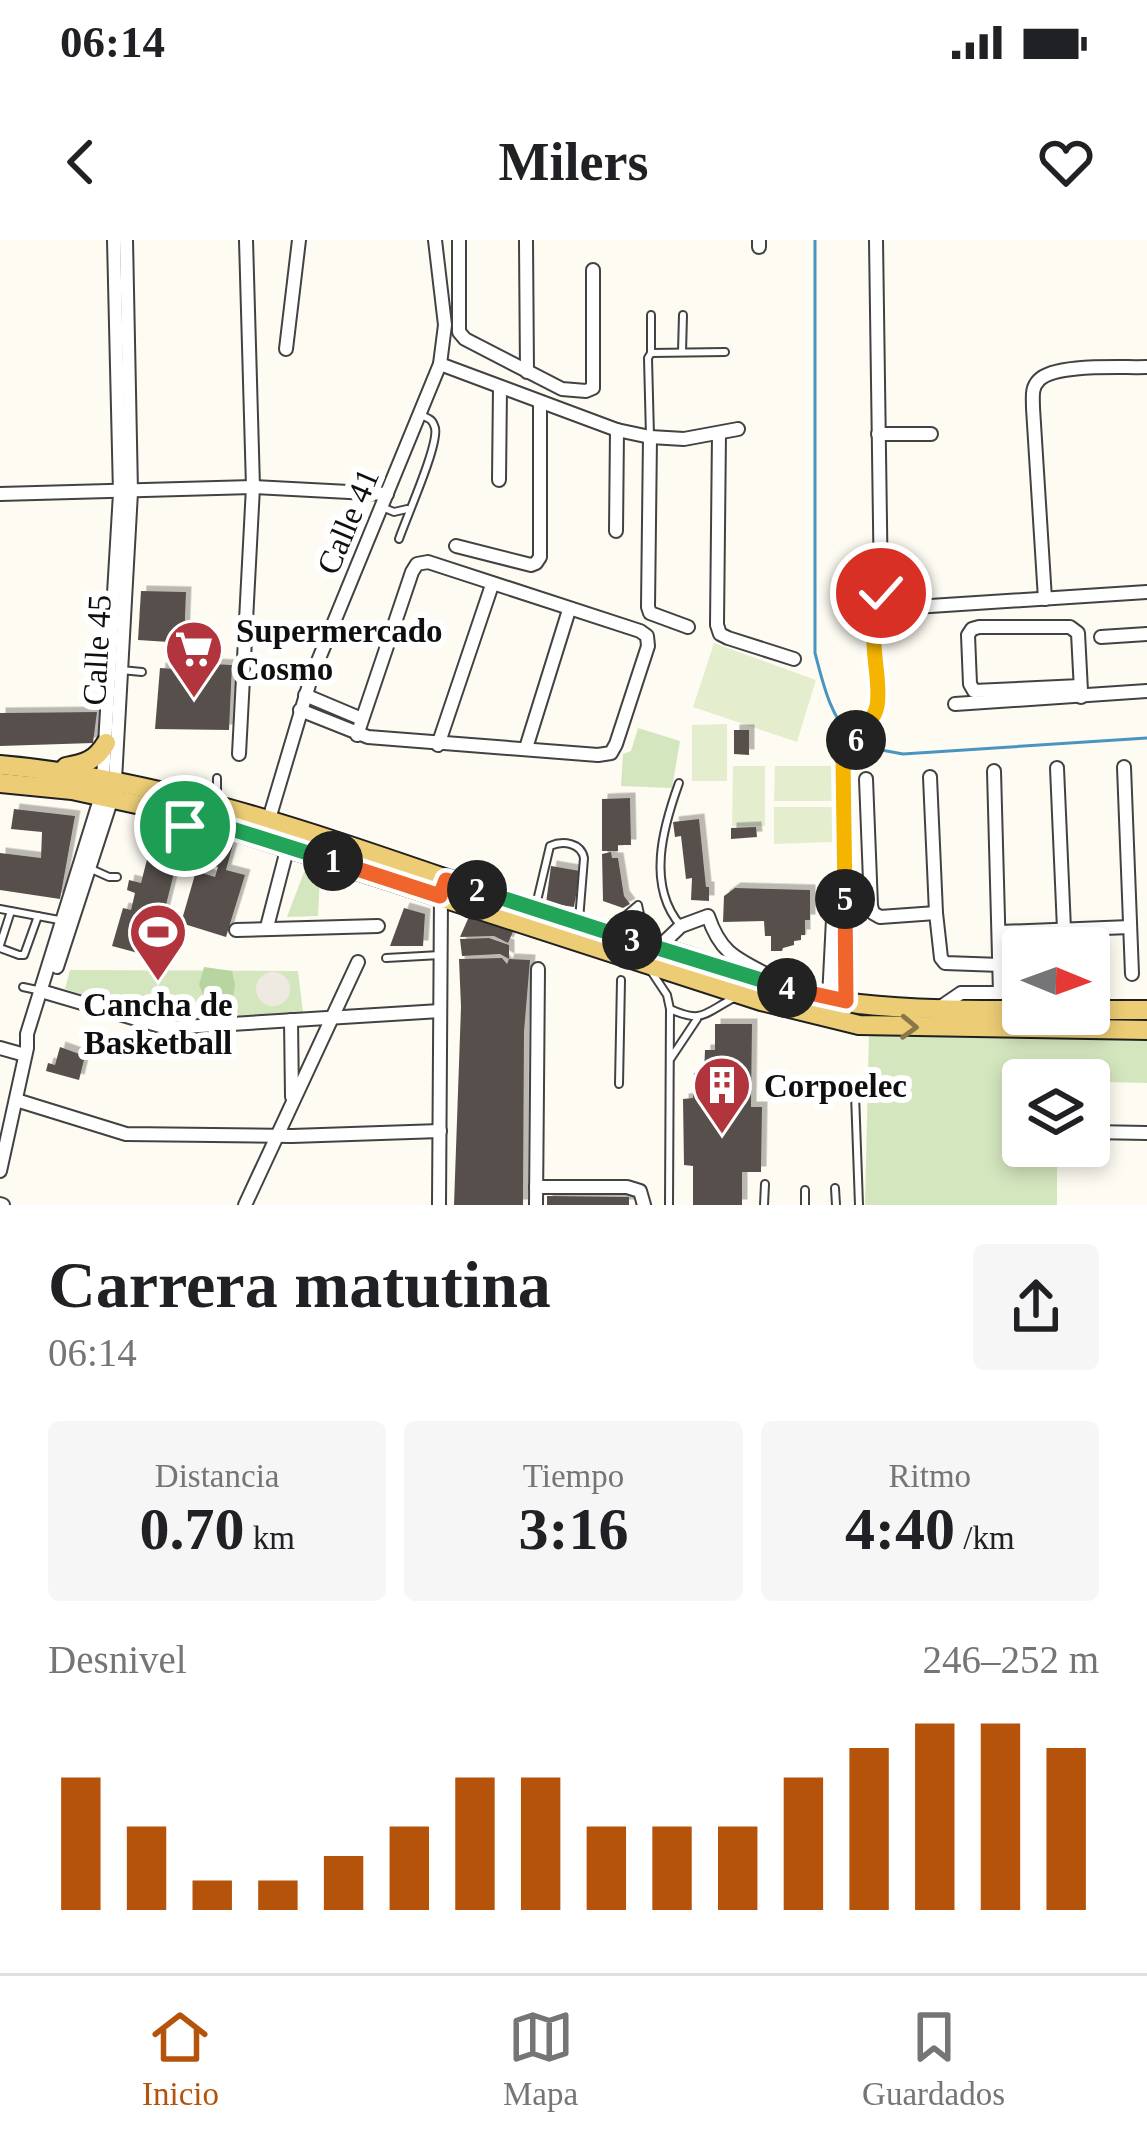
<!DOCTYPE html>
<html lang="es">
<head>
<meta charset="utf-8">
<style>
  :root { --surface:#fff; --page:#f6f6f6; --text:#202124; --muted:#757577; --line:#e0e0e0; --accent:#b45309 }
  body { margin:0; font-family:Georgia,serif; background:var(--page); color:var(--text); height:100vh; display:flex; flex-direction:column; font-size:45px; white-space:nowrap }
  * { box-sizing:border-box; margin:0 }
  p { font-size:39px; color:var(--muted) }
  .icon { flex:none; width:66px; height:66px; fill:none; stroke:currentColor; stroke-width:2; stroke-linecap:round; stroke-linejoin:round }
  .map { position:relative; height:965px; overflow:hidden }
  .sheet { display:flex; flex-direction:column; background:var(--surface); flex:1 }
  .sheet>* { flex:none }
  .needle { width:78px; rotate:91deg }
  .fabs { position:absolute; left:1002px; top:687px; display:grid; gap:24px }
  .fabs a { display:grid; place-items:center; width:108px; height:108px; border-radius:12px; background:var(--surface); box-shadow:0 6px 18px #0003; font-size:60px }
  .pin { position:absolute; display:grid; place-items:center; width:102px; height:102px; color:#fff; margin:-51px; border:6px solid #fff; border-radius:50%; box-shadow:0 3px 12px #0007 }
  .km { position:absolute; width:60px; height:60px; margin:-30px; border-radius:50%; background:#222; color:#fff; font-size:33px; line-height:60px; text-align:center }
  .round { display:grid; place-items:center; flex:none; width:126px; height:126px; border-radius:12px; background:var(--page) }
  .head { display:flex; align-items:center; justify-content:space-between; height:204px; padding:0 48px }
  h1 { font-size:66px; font-weight:600; line-height:90px }
  .stats { display:grid; grid-template-columns:repeat(3,1fr); gap:18px; height:204px; padding:12px 48px }
  .stats div { display:grid; align-content:center; border-radius:12px; background:var(--page); text-align:center }
  .stats b { font-size:60px; font-weight:600 }
  .stats small { font-size:33px; font-weight:400 }
  .stats p { font-size:33px }
  .chart { height:336px; padding:24px 48px }
  .chart p { display:flex; justify-content:space-between }
  .chart svg { width:100%; height:216px; margin-top:12px; stroke:var(--accent); stroke-width:6 }
  .status { display:flex; justify-content:space-between; align-items:center; height:84px; padding:0 60px; background:var(--surface); direction:ltr }
  .status svg { height:33px; fill:currentColor }
  header { display:flex; justify-content:space-between; align-items:center; height:156px; padding:0 48px; background:var(--surface); font-size:54px; font-weight:600 }
  .tab-bar { display:flex; justify-content:space-around; align-items:center; height:168px; border-top:3px solid var(--line); background:var(--surface); font-size:33px; color:var(--muted) }
  .tab-bar a { display:grid; justify-items:center; gap:6px }
  .tab-bar .active { color:var(--accent) }
  .map>svg:first-child { display:block }
</style>
</head>
<body>
<div class="status"><b>06:14</b><svg viewBox="0 0 49 12"><path d="M0 12V9h3v3zM5 12V6h3v6zM10 12V3h3v9zM15 12V0h3v12zM26 1h20v11H26zM47 4h2v5h-2z"/></svg></div>
<header><svg class="icon" aria-label="back" viewBox="0 0 24 24"><path d="M15 5l-7 7 7 7"/></svg>Milers<svg class="icon" aria-label="heart" viewBox="0 0 24 24"><path d="M12 20l-8-8c-3-5 5-10 8-4 3-6 11-1 8 4z"/></svg></header>
<div class="map">
<svg width="1147" height="965" viewBox="0 0 1147 965">
  <defs>
    <filter id="shadow"><feDropShadow dx="5.5" dy="-5.5" stdDeviation="0" flood-color="#0004"/></filter>
  </defs>
  <rect width="100%" height="100%" fill="#fefbf2"/>
  <g fill="#d4e6be">
    <path d="M638,488L680,501L672,548L621,546L623,514L631,511Z"/>
    <path d="M304,632L320,637L318,676L287,677Z"/>
    <path d="M1095,692L1096,735H1089V708H1029L1040,696Z"/>
    <path d="M70,730L298,731L303,772L165,781L65,749Z"/>
    <path d="M869,793L1147,801V843L1023,840V906H1057V965H865Z"/>
  </g>
  <path fill="#b9d59f" d="M204,727L232,731L235,745L232,765L208,766L199,745Z"/>
  <g fill="#e4eecf">
    <path d="M714,403L816,440L797,502L693,467Z"/>
    <path d="M727,484V541H692V485Z"/>
    <path d="M733,526H765V586H732Z"/>
    <path d="M775,526H833V561H774Z"/>
    <path d="M774,567H833V602L774,604Z"/>
  </g>
  <circle fill="#eeeae1" cx="273" cy="749" r="17"/>
  <g fill="none" stroke-linecap="round" stroke-linejoin="round">
    <g stroke="#4994c1" stroke-width="3">
      <path d="M815,0V413C823,443 830,477 853,498"/>
      <path d="M861,504L865,507L903,514L1147,498"/>
    </g>
  </g>
  <g fill="#57504c" filter="url(#shadow)">
    <path d="M141,351L186,352L184,403L138,400Z"/>
    <path d="M192,423L232,425L229,490L155,489L160,428L190,430Z"/>
    <path d="M97,472L93,503L0,506V473Z"/>
    <path d="M734,490H749V515L734,514Z"/>
    <path d="M630,558L631,605H618V611H602V559Z"/>
    <path d="M14,569L75,576L60,659L0,650V613L41,618L42,592L11,589Z"/>
    <path d="M699,579L706,647H709V661L691,660L692,638L686,639L681,596L675,597L673,582Z"/>
    <path d="M756,587L757,597L731,599V588Z"/>
    <path d="M172,590L189,595L187,602L203,606L206,593L234,601L226,630L245,635L226,697L181,683L196,631L215,637L218,627L198,622L196,630L176,625L153,717L112,706L123,668L131,670L135,653L127,650L129,640L141,643L154,592L170,597Z"/>
    <path d="M611,612L612,618H618L624,656L630,664L623,668L603,661L602,614Z"/>
    <path d="M551,626L580,631L574,667L546,663Z"/>
    <path d="M735,648L810,650V680H805V695H801V700L794,701V705L783,708L782,711H771V696H765L764,681L723,682L724,656Z"/>
    <path d="M404,668L425,674L423,706H390Z"/>
    <path d="M471,672L515,687L508,703L494,696L460,697Z"/>
    <path d="M489,698L509,705V719L500,714L462,716L460,699Z"/>
    <path d="M502,718L507,724L509,719L530,720L524,792L523,965H454L461,767L459,719Z"/>
    <path d="M715,784H752L751,867H762L761,932H742V965H693V926L684,925L683,859L693,858L694,833H704L705,810H715Z"/>
    <path d="M60,807L85,816L79,840L46,831L48,823L55,825Z"/>
    <path d="M547,956L629,957V965H547Z"/>
  </g>
  <g fill="none" stroke-linecap="round" stroke-linejoin="round">
    <g stroke="#424242" stroke-width="10">
      <g id="lane">
        <path d="M682,112L683,75"/>
        <path d="M651,113V75"/>
        <path d="M650,196L648,118L651,113L725,112"/>
        <path d="M382,267L394,272L407,269"/>
        <path d="M399,299C406,278 439,205 435,188C432,178 429,179 421,175"/>
        <path d="M121,430L142,432"/>
        <path d="M679,543C663,587 646,646 681,686"/>
        <path d="M217,564V538"/>
        <path d="M89,628L109,637H117"/>
        <path d="M536,665L550,606C563,600 581,603 584,618L579,680"/>
        <path d="M0,669L59,680"/>
        <path d="M612,687L638,665L646,701"/>
        <path d="M0,705L11,671"/>
        <path d="M0,708L19,715H24L38,676"/>
        <path d="M386,718L440,715"/>
        <path d="M651,731L667,755L670,769C703,784 704,773 734,758"/>
        <path d="M23,747L37,750"/>
        <path d="M671,818L697,779"/>
        <path d="M619,844L621,740"/>
        <path d="M855,854L859,965"/>
        <path d="M835,948L836,965"/>
        <path d="M669,965L670,769"/>
        <path d="M764,965L765,944"/>
        <path d="M805,965V950"/>
      </g>
    </g>
    <g stroke="#424242" stroke-width="16">
      <g id="street">
        <path d="M459,0V92L465,99L562,149L586,151L593,148V30"/>
        <path d="M876,0L881,353L898,365L915,367L1147,352"/>
        <path d="M526,1L527,132"/>
        <path d="M759,7V0"/>
        <path d="M286,109L299,0"/>
        <path d="M440,124L617,190L650,197L684,199L738,189"/>
        <path d="M719,193L717,385L720,394L728,398L794,419"/>
        <path d="M878,194H931"/>
        <path d="M650,197L648,367L650,373L688,387"/>
        <path d="M499,240L500,147"/>
        <path d="M0,254L253,247L387,254"/>
        <path d="M616,291L617,190"/>
        <path d="M456,306L531,325L536,323L540,317V162"/>
        <path d="M1045,359L1033,168C1033,157 1031,148 1039,140C1055,123 1123,128 1147,127"/>
        <path d="M1101,397L1147,394"/>
        <path d="M1080,446L974,451L970,444L968,395L972,389L979,387H1070L1078,393L1081,451V457"/>
        <path d="M305,455L362,479"/>
        <path d="M955,464L1147,451"/>
        <path d="M300,470L368,497L598,515L611,513L616,504L648,406L647,396L640,391L428,322L417,324L412,332L357,495"/>
        <path d="M438,505L492,345"/>
        <path d="M526,508L569,370"/>
        <path d="M239,514L253,247L246,0"/>
        <path d="M1124,527L1132,734"/>
        <path d="M1057,528L1064,689"/>
        <path d="M994,531L1000,753"/>
        <path d="M930,537L936,673L941,718L945,723L1001,725L1008,720L1032,691"/>
        <path d="M866,539L871,666L873,673L880,677L936,673"/>
        <path d="M269,579L311,438L440,124L445,85L435,0"/>
        <path d="M267,687L288,606"/>
        <path d="M236,690L378,686"/>
        <path d="M1000,692L1130,687"/>
        <path d="M659,707L681,686L708,676C720,712 735,718 768,735"/>
        <path d="M57,727L112,558L115,540L131,252L126,0"/>
        <path d="M41,751L167,788L440,771"/>
        <path d="M829,758L835,640"/>
        <path d="M939,768L961,753H1023"/>
        <path d="M846,769L843,519L877,469L874,410L877,376L881,365L888,359"/>
        <path d="M291,780L292,857"/>
        <path d="M0,808L25,815"/>
        <path d="M16,860L126,894L292,896L440,891"/>
        <path d="M1090,892L1147,893"/>
        <path d="M0,931L27,808V794L101,556L103,538L120,253L114,0"/>
        <path d="M536,947H627L640,951L644,965"/>
        <path d="M0,964L3,965"/>
        <path d="M245,965L358,722"/>
        <path d="M439,965L441,656L446,640"/>
        <path d="M536,965L538,729"/>
      </g>
    </g>
    <g stroke="#202020" stroke-width="22">
      <g id="primary">
        <path d="M0,525C229,545 438,645 657,707C725,726 789,755 859,764C913,770 969,770 1023,770"/>
        <path d="M66,527C85,524 96,520 106,503"/>
        <path d="M0,543L72,550L187,575L761,761L859,785L1147,790"/>
        <path d="M1089,770H1147"/>
      </g>
    </g>
    <use href="#lane" stroke="#fff" stroke-width="6"/>
    <use href="#street" stroke="#fff" stroke-width="12"/>
    <use href="#primary" stroke="#eccc75" stroke-width="18"/>
  </g>
  <defs><path id="oneway-chevron" d="M-2-3.5L2.5 0L-2 3.5" fill="none" stroke-width="1.6" stroke-linecap="round" stroke-linejoin="round" transform="scale(3)"/></defs>
  <use stroke="#897747" href="#oneway-chevron" transform="translate(909 787) rotate(2)"/>
  <g fill="none" stroke-linecap="round" stroke-linejoin="round">
    <g stroke="#fff" stroke-width="24">
      <path id="split-1" d="M185,586L188,575L333,621"/>
    </g>
    <g stroke="#fff" stroke-width="24">
      <path id="split-2" d="M333,621L440,656L446,640L477,650"/>
    </g>
    <g stroke="#fff" stroke-width="24">
      <path id="split-3" d="M477,650L632,700"/>
    </g>
    <g stroke="#fff" stroke-width="24">
      <path id="split-4" d="M632,700L787,748"/>
    </g>
    <g stroke="#fff" stroke-width="24">
      <path id="split-5" d="M787,748L846,761L845,659"/>
    </g>
    <g stroke="#fff" stroke-width="24">
      <path id="split-6" d="M845,659L843,519L856,500"/>
    </g>
    <g stroke="#fff" stroke-width="24">
      <path id="split-7" d="M856,500C863,490 875,478 877,466C883,432 860,387 888,359L881,353"/>
    </g>
    <use href="#split-1" stroke="#22a559" stroke-width="15"/>
    <use href="#split-2" stroke="#f0652b" stroke-width="15"/>
    <use href="#split-3" stroke="#22a559" stroke-width="15"/>
    <use href="#split-4" stroke="#22a559" stroke-width="15"/>
    <use href="#split-5" stroke="#f0652b" stroke-width="15"/>
    <use href="#split-6" stroke="#f5b400" stroke-width="15"/>
    <use href="#split-7" stroke="#f5b400" stroke-width="15"/>
  </g>
  <defs>
    <g id="supermarket-pin" transform="scale(3)"><path d="M0 17L-7.5 6A9.5 9.5 0 1 1 7.5 6Z" fill="#b2343c" stroke="#fff"/><path d="M-6-5.5h2.5l.6 2H6L4.5 2H-2.5L-4.4-4H-6ZM-1.5 3.2a1.3 1.3 0 1 0 .1 0ZM3 3.2a1.3 1.3 0 1 0 .1 0Z" fill="#fff"/></g>
    <g id="stadium-pin" transform="scale(3)"><path d="M0 17L-7.5 6A9.5 9.5 0 1 1 7.5 6Z" fill="#b2343c" stroke="#fff"/><path d="M0-5a6.5 5 0 1 0 0 10a6.5 5 0 1 0 0-10ZM-3.5-1.8h7v3.6h-7Z" fill="#fff"/></g>
    <g id="building-pin" transform="scale(3)"><path d="M0 17L-7.5 6A9.5 9.5 0 1 1 7.5 6Z" fill="#b2343c" stroke="#fff"/><path d="M-4-6H4V6H1V3H-1V6H-4ZM-2.5-4.3h1.7v1.8h-1.7ZM.8-4.3h1.7v1.8H.8ZM-2.5-1h1.7V.8h-1.7ZM.8-1h1.7V.8H.8Z" fill="#fff"/></g>
  </defs>
  <g fill-rule="evenodd">
    <use href="#supermarket-pin" x="194" y="409"/>
    <use href="#stadium-pin" x="158" y="692"/>
    <use href="#building-pin" x="722" y="845"/>
  </g>
  <g text-anchor="middle" stroke-width="12" stroke-linejoin="round" paint-order="stroke">
    <g font-size="33" fill="#0f0f0f" stroke="#fff">
      <text transform="translate(347 281) rotate(-67)" y="12">Calle 41</text>
      <text transform="translate(96 410) rotate(-87)" y="12">Calle 45</text>
    </g>
    <g font-size="33" font-weight="bold" fill="#0f0f0f" stroke="#fff" text-anchor="start">
      <text x="236" y="402">Supermercado<tspan x="236" dy="38">Cosmo</tspan></text>
      <text x="158" y="776" text-anchor="middle">Cancha de<tspan x="158" dy="38">Basketball</tspan></text>
      <text x="764" y="857">Corpoelec</text>
    </g>
  </g>
</svg>
<div class="fabs">
<a><svg class="needle" viewBox="-14 -14 28 28"><path d="M0-13l5 13h-10z" fill="#e53935"/><path d="M0 13l5-13h-10z" fill="#757577"/></svg></a>
<a><svg class="icon" aria-label="layers" viewBox="0 0 24 24"><path d="M12 4l9 5-9 5-9-5zM3 14l9 5 9-5"/></svg></a>
</div>
<div class="pin" style="left:185px;top:586px;background:#1e9e55"><svg class="icon" aria-label="arrive" viewBox="0 0 24 24"><path d="M6 21V4h12l-3 4 3 4H6"/></svg></div>
<div class="pin" style="left:881px;top:353px;background:#d93025"><svg class="icon" aria-label="check" viewBox="0 0 24 24"><path d="M5 12l5 5 9-10"/></svg></div>
<b class="km" style="left:333px;top:621px">1</b>
<b class="km" style="left:477px;top:650px">2</b>
<b class="km" style="left:632px;top:700px">3</b>
<b class="km" style="left:787px;top:748px">4</b>
<b class="km" style="left:845px;top:659px">5</b>
<b class="km" style="left:856px;top:500px">6</b>
</div>
<section class="sheet">
<div class="head"><div><h1>Carrera matutina</h1><p>06:14</p></div><a class="round"><svg class="icon" aria-label="share" viewBox="0 0 24 24"><path d="M12 15V3M7 8l5-5 5 5M5 13v7h14v-7"/></svg></a></div>
<div class="stats">
<div><p>Distancia</p><b>0.70<small> km</small></b></div>
<div><p>Tiempo</p><b>3:16</b></div>
<div><p>Ritmo</p><b>4:40<small> /km</small></b></div>
</div>
<div class="chart"><p><span>Desnivel</span>246–252 m</p>
<svg viewBox="0 0 160 44" preserveAspectRatio="none"><path d="M5 44V17M15 44V27M25 44V38M35 44V38M45 44V33M55 44V27M65 44V17M75 44V17M85 44V27M95 44V27M105 44V27M115 44V17M125 44V11M135 44V6M145 44V6M155 44V11"/></svg>
</div>
</section>
<nav class="tab-bar">
<a class="active"><svg class="icon" aria-label="home" viewBox="0 0 24 24"><path d="M3 11l9-7 9 7M6 9v11h12V9"/></svg>Inicio</a>
<a><svg class="icon" aria-label="map" viewBox="0 0 24 24"><path d="M3 6l6-2 6 2 6-2v14l-6 2-6-2-6 2zM9 4v14M15 6v14"/></svg>Mapa</a>
<a><svg class="icon" aria-label="saved" viewBox="0 0 24 24"><path d="M7 4h10v16l-5-4-5 4z"/></svg>Guardados</a>
</nav>
</body>
</html>
